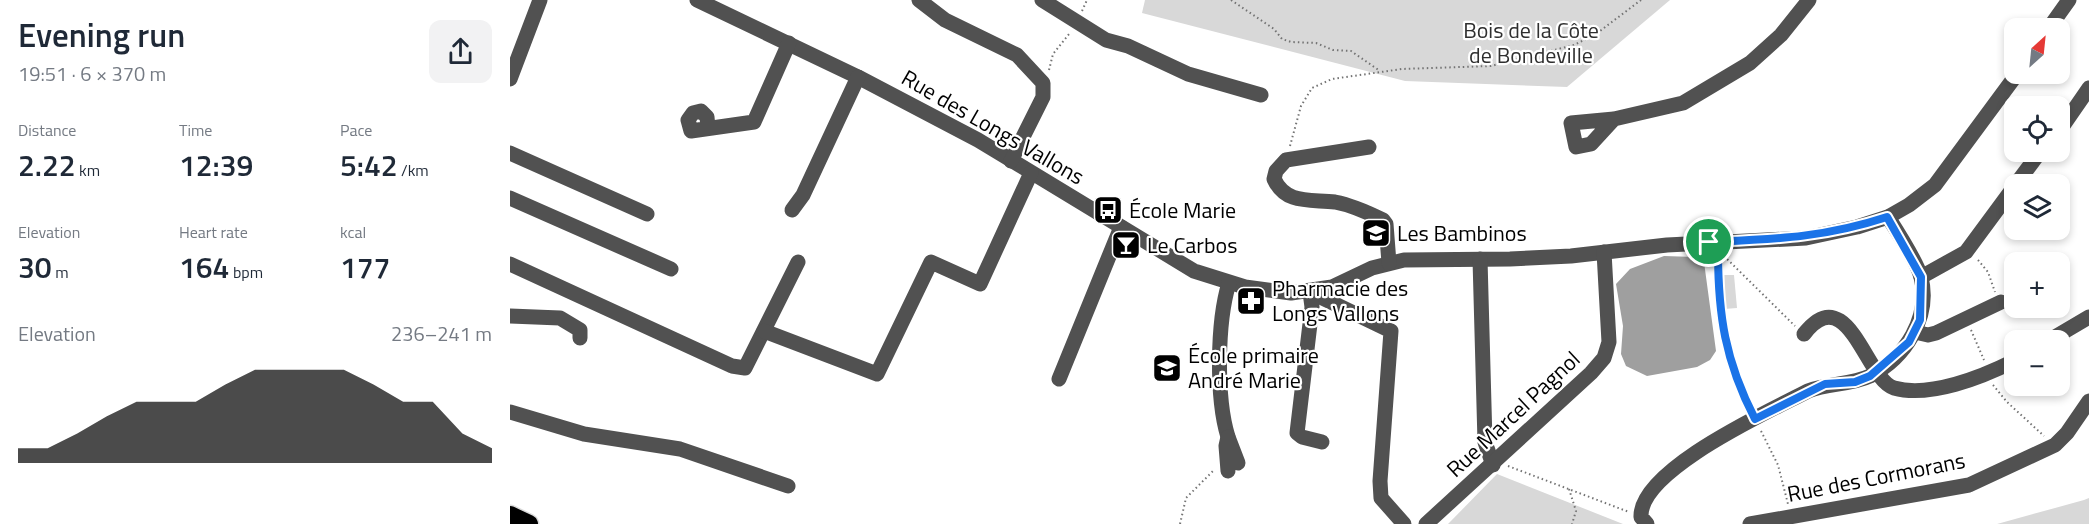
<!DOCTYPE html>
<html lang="en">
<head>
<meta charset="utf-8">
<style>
  :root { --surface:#fff; --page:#f2f2f3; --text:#1f2937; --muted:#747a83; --accent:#000 }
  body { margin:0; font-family:"Titillium Web",sans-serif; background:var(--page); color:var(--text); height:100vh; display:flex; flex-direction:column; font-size:22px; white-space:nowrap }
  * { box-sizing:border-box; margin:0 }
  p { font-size:20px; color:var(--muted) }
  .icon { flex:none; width:33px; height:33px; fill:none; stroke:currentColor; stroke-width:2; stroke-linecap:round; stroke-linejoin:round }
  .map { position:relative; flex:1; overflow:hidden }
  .side { display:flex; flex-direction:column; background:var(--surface); width:510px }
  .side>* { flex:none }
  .needle { width:39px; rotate:27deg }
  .buttons { position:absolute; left:1494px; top:18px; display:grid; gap:12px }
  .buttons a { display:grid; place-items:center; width:66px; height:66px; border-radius:12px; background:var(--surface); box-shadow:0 3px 9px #0003; font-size:30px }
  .pin { position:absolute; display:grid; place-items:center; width:51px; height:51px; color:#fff; margin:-26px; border:3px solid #fff; border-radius:50%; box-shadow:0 2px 6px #0007 }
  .round { display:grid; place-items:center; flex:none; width:63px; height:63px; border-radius:12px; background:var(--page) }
  .headline { display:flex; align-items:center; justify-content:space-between; height:102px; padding:0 18px }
  h1 { font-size:33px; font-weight:600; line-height:45px }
  .metrics { display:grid; grid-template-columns:repeat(3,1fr); gap:9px; height:102px; padding:6px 18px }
  .metrics div { display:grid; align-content:center }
  .metrics b { font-size:30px; font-weight:600 }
  .metrics small { font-size:16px; font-weight:400 }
  .metrics p { font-size:16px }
  .chart { height:168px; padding:12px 18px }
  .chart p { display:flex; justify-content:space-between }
  .chart svg { width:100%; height:108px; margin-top:6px; fill:var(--accent); opacity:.7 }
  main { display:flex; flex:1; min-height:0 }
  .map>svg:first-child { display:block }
</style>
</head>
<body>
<main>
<section class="side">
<div class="headline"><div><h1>Evening run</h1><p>19:51 · 6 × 370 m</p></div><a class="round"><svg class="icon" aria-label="share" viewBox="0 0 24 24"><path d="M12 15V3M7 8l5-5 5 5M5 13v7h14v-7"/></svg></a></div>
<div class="metrics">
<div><p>Distance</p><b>2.22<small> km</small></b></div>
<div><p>Time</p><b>12:39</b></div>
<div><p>Pace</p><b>5:42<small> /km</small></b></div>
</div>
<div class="metrics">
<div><p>Elevation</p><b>30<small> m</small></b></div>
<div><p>Heart rate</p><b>164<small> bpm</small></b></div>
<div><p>kcal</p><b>177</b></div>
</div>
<div class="chart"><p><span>Elevation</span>236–241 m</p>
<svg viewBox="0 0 160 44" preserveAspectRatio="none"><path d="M0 44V38L10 38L20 32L30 25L40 19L50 19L60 19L70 12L80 6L90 6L100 6L110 6L120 12L130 19L140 19L150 32L160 38V44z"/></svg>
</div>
</section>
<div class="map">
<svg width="1579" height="524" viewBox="0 0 1579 524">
  <rect width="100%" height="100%" fill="#fff"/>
  <g fill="#d8d8d8">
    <path d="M635,0H1160L1057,87L895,81L632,13Z"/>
    <path d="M1212,275H1224L1227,308L1214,309Z"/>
    <path d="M987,474L1113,524H938Z"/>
    <path d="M1579,498V524H1487L1574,500Z"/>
  </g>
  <path fill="#9f9f9f" d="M1154,256L1185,257L1194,262L1206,351L1200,360L1187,367L1137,376L1116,366L1111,354L1113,326L1106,284L1120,269Z"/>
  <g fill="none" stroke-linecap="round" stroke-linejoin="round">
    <g stroke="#dbdbdb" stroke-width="21">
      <path id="highway" d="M0,515L19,524"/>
    </g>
    <g stroke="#737373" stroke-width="2" stroke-dasharray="1.5 3" stroke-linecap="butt">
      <path d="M721,0L764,29L772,39L781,42L806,43L823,50L841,51L870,71"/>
      <path d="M572,11L577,0"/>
      <path d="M539,70L543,54L559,34"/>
      <path d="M780,146L791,106L802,88L822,79L892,69L981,66L1064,45L1086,34L1131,0"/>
      <path d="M1208,256C1208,309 1214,360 1239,408"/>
      <path d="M1214,256L1285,326"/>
      <path d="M1468,260L1478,272L1485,292"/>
      <path d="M1461,330L1474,360"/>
      <path d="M1483,385L1497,402L1534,436"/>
      <path d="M1251,431L1268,465L1278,504"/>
      <path d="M998,466L1119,512"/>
      <path d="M1059,489L1066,511L1062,524"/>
      <path d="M670,524L676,498L704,470"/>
    </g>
    <g stroke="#515151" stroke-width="15">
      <path d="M187,0L348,77L468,140L684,271L735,287L781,293L822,287L862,268L894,260L1000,259L1061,256L1157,245L1296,238L1347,227L1378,217L1399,205L1425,185L1507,74"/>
      <path d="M409,0L435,20L507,55L533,83V97L501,161"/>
      <path d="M532,0L596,40L618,46L678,74L751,95"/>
      <path d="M1539,28L1559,0"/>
      <path d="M0,79L30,0"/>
      <path d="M1104,119L1081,144L1066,147L1061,123L1104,119L1173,103L1240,63L1271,35L1299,0"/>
      <path d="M198,128L197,117L191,111L183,113L178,120L181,131L244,122L279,43"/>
      <path d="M1550,130L1579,88"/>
      <path d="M859,147L776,160L766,171L764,179C776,205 801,199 825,202C841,205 859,213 873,220L876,224L879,263"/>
      <path d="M0,153L137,214"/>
      <path d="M1506,184L1530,152"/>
      <path d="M0,198L161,269"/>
      <path d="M282,210L293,195L348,77"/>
      <path d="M970,259L975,442L983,465"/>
      <path d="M0,264L222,366L235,368L288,262"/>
      <path d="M1411,277L1456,252L1504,187"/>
      <path d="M800,292L881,331L870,481L871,498L894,524"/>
      <path d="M800,292L802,307L787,433L792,437L812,442"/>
      <path d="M0,316L50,318L70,330V338"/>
      <path d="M254,331L367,374L421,262L470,284L521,173"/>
      <path d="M1405,332L1418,335L1426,333L1491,302"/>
      <path d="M1294,334C1338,278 1356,380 1384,388C1420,398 1472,377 1504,361"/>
      <path d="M1540,340L1579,317"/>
      <path d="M549,379L611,227"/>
      <path d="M0,412L74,434L170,449L278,486"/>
      <path d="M718,437C706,398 707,322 719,283"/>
      <path d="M718,471L716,446L718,437L728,463"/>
      <path d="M916,524L1081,373L1094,358L1099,342L1094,252"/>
      <path d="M1137,524L1131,517C1129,470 1260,411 1298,391C1318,383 1341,385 1360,376C1395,358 1421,318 1411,277C1407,262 1387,231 1378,217"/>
      <path d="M1240,524L1459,485L1545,445L1557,433L1579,401"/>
    </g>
    <use href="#highway" stroke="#000" stroke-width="18"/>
  </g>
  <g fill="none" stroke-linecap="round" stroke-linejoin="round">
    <g stroke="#fff" stroke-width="12">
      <path id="route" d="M1377,217L1411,277L1410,320L1399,342L1360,376L1345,382L1315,384L1245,419C1215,361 1208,315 1208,250L1199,242C1265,239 1313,238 1377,217Z"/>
    </g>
    <use href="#route" stroke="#1a73e8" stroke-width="8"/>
  </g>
  <defs>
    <g id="bus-square" transform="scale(1.5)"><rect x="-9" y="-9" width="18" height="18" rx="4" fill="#000" stroke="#fff"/><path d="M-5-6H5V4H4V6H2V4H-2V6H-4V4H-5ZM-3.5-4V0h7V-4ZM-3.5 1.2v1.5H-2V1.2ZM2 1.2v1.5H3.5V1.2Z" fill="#fff"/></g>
    <g id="school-square" transform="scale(1.5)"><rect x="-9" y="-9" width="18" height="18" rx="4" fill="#000" stroke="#fff"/><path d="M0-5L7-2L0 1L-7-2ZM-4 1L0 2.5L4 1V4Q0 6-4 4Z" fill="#fff"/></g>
    <g id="bar-square" transform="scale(1.5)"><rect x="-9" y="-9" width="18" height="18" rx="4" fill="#000" stroke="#fff"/><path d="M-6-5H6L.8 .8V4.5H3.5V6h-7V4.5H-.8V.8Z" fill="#fff"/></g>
    <g id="pharmacy-square" transform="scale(1.5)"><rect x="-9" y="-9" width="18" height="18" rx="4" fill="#000" stroke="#fff"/><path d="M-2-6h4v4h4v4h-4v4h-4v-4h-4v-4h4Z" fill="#fff"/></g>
  </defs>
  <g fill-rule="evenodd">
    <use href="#bus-square" x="598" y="210"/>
    <use href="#school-square" x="866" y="233"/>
    <use href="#bar-square" x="616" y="245"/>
    <use href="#pharmacy-square" x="741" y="301"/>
    <use href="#school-square" x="657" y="368"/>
  </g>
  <g text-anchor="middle" stroke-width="4.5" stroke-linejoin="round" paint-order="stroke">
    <g font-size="22" fill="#2f2f2f" stroke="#fff">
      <text x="1021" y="38">Bois de la Côte<tspan x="1021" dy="25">de Bondeville</tspan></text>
    </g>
    <g font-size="22" fill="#000" stroke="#fff">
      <text transform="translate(483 127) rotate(30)" y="8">Rue des Longs Vallons</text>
      <text transform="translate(1003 414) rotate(-43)" y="8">Rue Marcel Pagnol</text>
      <text transform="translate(1366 477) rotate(-11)" y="8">Rue des Cormorans</text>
    </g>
    <g font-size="22" fill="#000" stroke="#fff" text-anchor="start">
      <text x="619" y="218">École Marie</text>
      <text x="887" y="241">Les Bambinos</text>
      <text x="637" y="253">Le Carbos</text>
      <text x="762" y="296">Pharmacie des<tspan x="762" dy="25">Longs Vallons</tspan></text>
      <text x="678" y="363">École primaire<tspan x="678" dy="25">André Marie</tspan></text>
    </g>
  </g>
</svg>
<div class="buttons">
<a><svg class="needle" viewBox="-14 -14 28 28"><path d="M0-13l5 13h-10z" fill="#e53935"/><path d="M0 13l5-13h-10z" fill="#747a83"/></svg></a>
<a><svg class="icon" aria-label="locate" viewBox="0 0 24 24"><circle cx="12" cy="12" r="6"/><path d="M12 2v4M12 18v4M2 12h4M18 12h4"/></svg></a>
<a><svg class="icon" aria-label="layers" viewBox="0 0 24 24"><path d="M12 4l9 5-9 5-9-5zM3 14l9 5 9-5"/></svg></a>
<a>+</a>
<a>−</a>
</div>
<div class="pin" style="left:1199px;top:242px;background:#1e9e55"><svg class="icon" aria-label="arrive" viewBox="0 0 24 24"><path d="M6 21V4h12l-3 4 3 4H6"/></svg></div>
</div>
</main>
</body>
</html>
